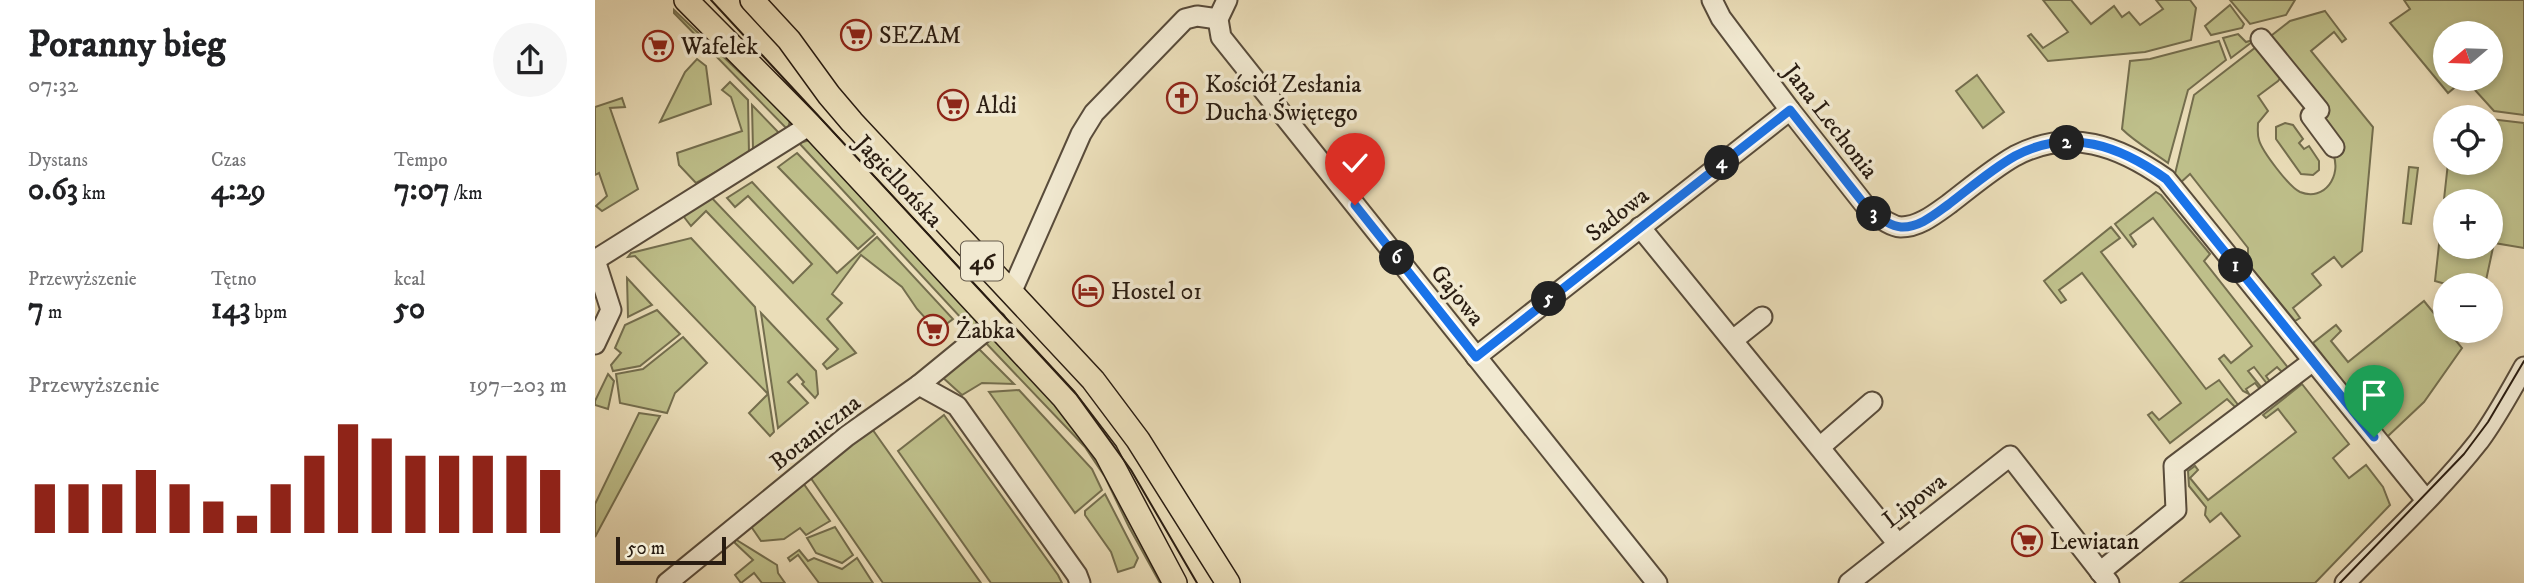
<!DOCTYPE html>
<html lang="pl">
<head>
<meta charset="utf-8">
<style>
  :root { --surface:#fff; --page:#f6f6f6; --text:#202124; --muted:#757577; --accent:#8f2418 }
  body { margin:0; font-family:"IM FELL DW Pica",serif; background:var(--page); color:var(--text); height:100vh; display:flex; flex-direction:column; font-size:26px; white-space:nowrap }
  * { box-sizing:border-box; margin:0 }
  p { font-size:23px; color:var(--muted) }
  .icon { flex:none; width:38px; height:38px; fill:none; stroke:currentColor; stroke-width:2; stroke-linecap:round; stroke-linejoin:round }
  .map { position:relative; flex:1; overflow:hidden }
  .side { display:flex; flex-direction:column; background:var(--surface); width:595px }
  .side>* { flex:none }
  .needle { width:46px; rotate:251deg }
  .buttons { position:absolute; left:1838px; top:21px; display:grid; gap:14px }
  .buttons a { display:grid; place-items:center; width:70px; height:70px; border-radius:50%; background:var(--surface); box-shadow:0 4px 10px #0003; font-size:35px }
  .scale { position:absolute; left:21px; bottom:18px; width:110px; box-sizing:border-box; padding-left:7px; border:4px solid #291c11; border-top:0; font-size:19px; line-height:24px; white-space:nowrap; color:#291c11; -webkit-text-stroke:5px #f1e9d1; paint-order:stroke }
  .pin { position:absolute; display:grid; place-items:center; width:60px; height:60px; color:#fff; margin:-72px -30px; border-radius:50% 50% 50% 0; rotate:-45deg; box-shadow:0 0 7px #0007 }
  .pin .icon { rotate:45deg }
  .km { position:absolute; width:35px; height:35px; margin:-18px; border-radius:50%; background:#222; color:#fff; font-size:19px; line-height:35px; text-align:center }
  .round { display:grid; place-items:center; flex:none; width:74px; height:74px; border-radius:37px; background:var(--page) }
  .overview { display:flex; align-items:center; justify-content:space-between; height:119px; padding:0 28px }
  h1 { font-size:38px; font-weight:700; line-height:52px }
  .metrics { display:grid; grid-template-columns:repeat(3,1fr); gap:10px; height:119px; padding:7px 28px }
  .metrics div { display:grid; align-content:center }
  .metrics b { font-size:30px; font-weight:700 }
  .metrics small { font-size:19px; font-weight:400 }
  .metrics p { font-size:19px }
  .chart { height:196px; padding:14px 28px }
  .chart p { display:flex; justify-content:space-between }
  .chart svg { width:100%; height:126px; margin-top:7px; stroke:var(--accent); stroke-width:6 }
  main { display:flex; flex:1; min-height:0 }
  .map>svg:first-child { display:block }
</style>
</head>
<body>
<main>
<section class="side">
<div class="overview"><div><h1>Poranny bieg</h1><p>07:32</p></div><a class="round"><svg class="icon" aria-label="share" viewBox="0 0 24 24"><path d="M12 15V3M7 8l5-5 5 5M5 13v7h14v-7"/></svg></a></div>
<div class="metrics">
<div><p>Dystans</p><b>0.63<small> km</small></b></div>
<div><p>Czas</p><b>4:29</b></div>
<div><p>Tempo</p><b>7:07<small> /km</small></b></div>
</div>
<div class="metrics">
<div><p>Przewyższenie</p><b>7<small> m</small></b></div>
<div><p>Tętno</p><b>143<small> bpm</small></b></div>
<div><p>kcal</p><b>50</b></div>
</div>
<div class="chart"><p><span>Przewyższenie</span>197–203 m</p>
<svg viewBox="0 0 160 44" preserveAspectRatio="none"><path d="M5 44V27M15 44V27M25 44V27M35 44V22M45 44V27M55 44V33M65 44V38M75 44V27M85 44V17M95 44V6M105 44V11M115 44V17M125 44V17M135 44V17M145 44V17M155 44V22"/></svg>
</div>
</section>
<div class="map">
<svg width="1929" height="583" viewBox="0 0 1929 583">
  <rect width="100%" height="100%" fill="#eaddb8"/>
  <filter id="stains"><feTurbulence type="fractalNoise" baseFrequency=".00286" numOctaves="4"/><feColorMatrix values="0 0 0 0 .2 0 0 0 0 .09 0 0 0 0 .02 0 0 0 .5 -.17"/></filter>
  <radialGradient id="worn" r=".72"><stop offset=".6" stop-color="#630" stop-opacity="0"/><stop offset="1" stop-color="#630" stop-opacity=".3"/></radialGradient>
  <g fill="#bebf8a" stroke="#746e4e" stroke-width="2" fill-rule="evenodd">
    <path d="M1448,0H1476L1496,24L1519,6L1527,17L1534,12L1545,25L1568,9L1561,0H1595L1601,8L1596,40L1550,52L1453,61L1433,36L1436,34L1448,48L1473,32Z"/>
    <path d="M1635,0H1700L1691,15L1655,24Z"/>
    <path d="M1809,0H1929V115L1899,111L1870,79H1895V33H1850V79H1870L1853,93L1795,23L1815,9Z"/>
    <path d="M1635,5L1649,24L1647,28L1616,35L1610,26Z"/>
    <path d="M79,10L195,120L193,130L79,13Z"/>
    <path d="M1730,11L1751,39L1747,42L1739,32L1716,51L1778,127L1767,251L1747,267L1739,257L1717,274L1726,285L1698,308L1705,318L1700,321L1653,264V248L1595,174L1584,184L1579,178L1599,95L1665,44L1689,73L1683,81L1663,96L1673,111L1663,123C1663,129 1662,134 1664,140C1667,151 1694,187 1705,192C1730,202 1747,175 1738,154L1672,39L1695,21Z"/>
    <path d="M1643,34L1651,42L1661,39L1636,58L1628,38Z"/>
    <path d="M1624,41L1631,60L1593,90L1573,163C1557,151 1541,143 1527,129L1535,61L1555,59Z"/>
    <path d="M102,59L111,66L116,104L65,122L90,72Z"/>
    <path d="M1382,75L1409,112L1388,128L1361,91Z"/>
    <path d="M135,82L153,100L154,154L101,183L84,165L82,153L147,131L136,97L127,90Z"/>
    <path d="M27,98L30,107L15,108L43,189L7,211L1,206L12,196L4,173L0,175V107Z"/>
    <path d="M157,105L186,135L158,150Z"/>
    <path d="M1895,119L1929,123V248L1899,243L1890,285H1854L1840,281L1853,163H1895ZM1850,201H1895V247H1850Z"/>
    <path d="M1690,123L1698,125L1708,139L1704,143L1709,149L1714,146L1724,161V170L1718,175L1706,174L1681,139V127Z"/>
    <path d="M215,140L382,320L379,332L204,143Z"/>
    <path d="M202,153L280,234L263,249L183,167Z"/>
    <path d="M1814,167L1823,168L1816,224L1808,223Z"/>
    <path d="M157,182L242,273L282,237L358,319L342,331L322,309L307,287L266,255L237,294L247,303L232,319L261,353L232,369L228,364L243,349L111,211L96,226L89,217V211L115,196L198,283L217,264L153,196L140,207L132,198Z"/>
    <path d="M1561,192L1566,195L1615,254L1609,261L1694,369L1688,373L1682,367L1671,376L1676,383L1673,385L1659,367L1653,371L1666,387L1664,388L1660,383L1651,389L1654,394L1648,391L1624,359L1629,355L1636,363L1657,346L1558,218L1535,235L1541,244L1538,247L1520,224Z"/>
    <path d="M1516,227L1525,238L1506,252L1611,389L1624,380L1644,406L1642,409L1632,399L1575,443L1553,415L1557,412L1564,420L1586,403L1487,273L1464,290L1471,300L1466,303L1449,281Z"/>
    <path d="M96,238L160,307L179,432L175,436L154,413L173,394L40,256L33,257L36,253Z"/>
    <path d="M32,278L57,305L33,317Z"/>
    <path d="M1829,301L1850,327V331H1853L1867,348L1829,402L1792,437L1718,343L1741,325L1746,331L1736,341L1753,362Z"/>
    <path d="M62,310L85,334L45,366L18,371L16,365L26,353L20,348L30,325Z"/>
    <path d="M166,313L221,371L223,394L220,398L207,384L209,382L202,374L193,382L213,403L183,428Z"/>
    <path d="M88,337L112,363L80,393L72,413L25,403L21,374L48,369Z"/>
    <path d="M397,337L449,386L505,460L571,583H565L534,527L510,477L490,447L389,341Z"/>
    <path d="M382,347L419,384L387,383L367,395L345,375Z"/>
    <path d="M13,374L19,381L13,409L0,405V401Z"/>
    <path d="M1707,384L1754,444L1738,458L1754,478L1771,465L1788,487L1795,505L1720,583H1585L1645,536L1626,513L1615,522L1610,515L1611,507L1594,486L1593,471L1600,466L1603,470L1595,478L1613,500L1701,432L1683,409L1671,418L1668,415Z"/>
    <path d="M424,390L497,469L507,490L480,513L394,392Z"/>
    <path d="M44,413L65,416L0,537V504Z"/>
    <path d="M349,415L463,575L467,583H396L303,451Z"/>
    <path d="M275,426L386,583H288L213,474Z"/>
    <path d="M206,480L235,521L211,535L205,528L189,539L166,541L153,522Z"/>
    <path d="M510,494L543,558L539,567L523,572L516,552L490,515V511Z"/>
    <path d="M240,527L258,555L247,563L221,553L212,538Z"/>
    <path d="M140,539L182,565L183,573L190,583H167L159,573L146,583L140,575L158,560L140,543Z"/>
    <path d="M204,550L213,561L219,558L247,569L262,558L278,583H224L203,555L195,561L193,558Z"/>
  </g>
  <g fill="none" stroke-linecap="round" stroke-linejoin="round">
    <g stroke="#594c3b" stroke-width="23">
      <g id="minor">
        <path d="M632,0L623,19L626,37L1062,583"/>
        <path d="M1117,0L1126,18L1195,110L1273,209C1283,216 1294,226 1306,227C1324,227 1340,214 1354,204C1375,188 1397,169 1420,156C1475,127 1524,146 1571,179L1831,500"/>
        <path d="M1666,39L1724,110L1716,116L1739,147"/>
        <path d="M1045,227L1303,544"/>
        <path d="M416,293L486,134L499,113L590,19L602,16L623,19"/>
        <path d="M1138,340L1167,317"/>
        <path d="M0,344L16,310L0,260L215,125"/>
        <path d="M881,357L1195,110"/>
        <path d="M324,385L362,406L482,575L485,583"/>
        <path d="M1225,447L1277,402"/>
        <path d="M1505,572L1581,510L1579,466L1718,361"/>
        <path d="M72,583L252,436L324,385L401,322"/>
        <path d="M1254,583L1415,456L1514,583"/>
        <path d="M1750,583C1795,537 1844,492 1884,441C1901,418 1915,392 1929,367"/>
      </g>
    </g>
    <g stroke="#291c11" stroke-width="26">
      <g id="major">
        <path d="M91,0L215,125L469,398L511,453L580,583"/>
        <path d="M157,0L194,40L234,95L257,122L498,380L543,440L633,583"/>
      </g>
    </g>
    <use href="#minor" stroke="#f1e9d1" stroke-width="19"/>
    <use href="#major" stroke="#eaddb8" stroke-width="23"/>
    <g stroke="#291c11" stroke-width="2">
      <path d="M116,0L481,394L536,470L602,583"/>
      <path d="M1745,583L1869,454L1893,422L1929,361"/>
    </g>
  </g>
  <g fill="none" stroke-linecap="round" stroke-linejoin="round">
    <g stroke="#fff" stroke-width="14">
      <path id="route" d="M760,205L881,357L1195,110L1273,209C1283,216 1294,226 1306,227C1324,228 1340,214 1354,204C1375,188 1397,169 1420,156C1474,127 1525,146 1571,179L1779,437"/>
    </g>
    <use href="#route" stroke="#1a73e8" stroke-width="9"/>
  </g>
  <defs>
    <g id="supermarket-ring" transform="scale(1.575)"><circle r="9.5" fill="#f1e9d1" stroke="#8f2418" stroke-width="1.5"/><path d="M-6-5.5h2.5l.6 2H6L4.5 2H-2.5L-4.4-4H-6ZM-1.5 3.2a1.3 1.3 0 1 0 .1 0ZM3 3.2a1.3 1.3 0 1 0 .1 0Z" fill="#8f2418"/></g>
    <g id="church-ring" transform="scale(1.575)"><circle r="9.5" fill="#f1e9d1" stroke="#8f2418" stroke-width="1.5"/><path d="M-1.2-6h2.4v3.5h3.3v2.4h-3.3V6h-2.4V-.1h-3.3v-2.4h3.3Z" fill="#8f2418"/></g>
    <g id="hotel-ring" transform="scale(1.575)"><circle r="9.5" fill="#f1e9d1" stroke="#8f2418" stroke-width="1.5"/><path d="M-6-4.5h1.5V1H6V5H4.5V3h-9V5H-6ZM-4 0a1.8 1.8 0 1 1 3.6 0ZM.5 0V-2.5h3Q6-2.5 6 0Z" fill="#8f2418"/></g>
  </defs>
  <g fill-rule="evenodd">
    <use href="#supermarket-ring" x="261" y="35"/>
    <use href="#supermarket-ring" x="63" y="46"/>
    <use href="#church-ring" x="587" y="98"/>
    <use href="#supermarket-ring" x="358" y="105"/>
    <use href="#hotel-ring" x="493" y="291"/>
    <use href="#supermarket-ring" x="338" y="330"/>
    <use href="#supermarket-ring" x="1432" y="541"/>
  </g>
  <g text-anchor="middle" stroke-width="7" stroke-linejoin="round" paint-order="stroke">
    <rect fill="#f1e9d1" stroke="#655a4b" stroke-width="2" x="366" y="241.5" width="42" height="39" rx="5"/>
    <g font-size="23" font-weight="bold" fill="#291c11">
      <text x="387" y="269">46</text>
    </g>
    <g font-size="24" fill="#291c11" stroke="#f1e9d1" text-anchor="start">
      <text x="284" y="43">SEZAM</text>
      <text x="86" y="54">Wafelek</text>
      <text x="610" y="92">Kościół Zesłania<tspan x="610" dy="28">Ducha Świętego</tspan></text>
      <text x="381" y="113">Aldi</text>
      <text x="516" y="299">Hostel 01</text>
      <text x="361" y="338">Żabka</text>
      <text x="1455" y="549">Lewiatan</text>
    </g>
    <g font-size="24" fill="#291c11" stroke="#f1e9d1">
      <text transform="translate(1236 121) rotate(52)" y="8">Jana Lechonia</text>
      <text transform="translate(304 181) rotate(47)" y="8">Jagiellońska</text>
      <text transform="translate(1022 214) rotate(-38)" y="8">Sadowa</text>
      <text transform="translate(863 295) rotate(51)" y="8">Gajowa</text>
      <text transform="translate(220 432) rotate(-38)" y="8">Botaniczna</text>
      <text transform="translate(1319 500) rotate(-38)" y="8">Lipowa</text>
    </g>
  </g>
  <rect width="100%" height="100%" filter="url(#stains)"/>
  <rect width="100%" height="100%" fill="url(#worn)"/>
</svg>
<div class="buttons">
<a><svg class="needle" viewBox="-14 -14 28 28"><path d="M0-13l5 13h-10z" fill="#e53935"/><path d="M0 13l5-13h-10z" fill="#757577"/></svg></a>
<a><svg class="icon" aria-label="locate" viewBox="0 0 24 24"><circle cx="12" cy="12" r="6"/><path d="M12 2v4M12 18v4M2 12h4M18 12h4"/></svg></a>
<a>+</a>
<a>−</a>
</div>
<div class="scale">50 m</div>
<div class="pin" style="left:1779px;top:437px;background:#1e9e55"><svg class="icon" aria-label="arrive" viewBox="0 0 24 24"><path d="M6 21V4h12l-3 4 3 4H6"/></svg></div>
<div class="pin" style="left:760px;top:205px;background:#d93025"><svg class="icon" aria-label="check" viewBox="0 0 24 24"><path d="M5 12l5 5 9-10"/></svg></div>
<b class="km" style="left:1641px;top:266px">1</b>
<b class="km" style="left:1472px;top:143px">2</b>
<b class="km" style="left:1279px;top:214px">3</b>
<b class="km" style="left:1127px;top:163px">4</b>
<b class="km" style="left:954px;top:299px">5</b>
<b class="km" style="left:802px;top:258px">6</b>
</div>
</main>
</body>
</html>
